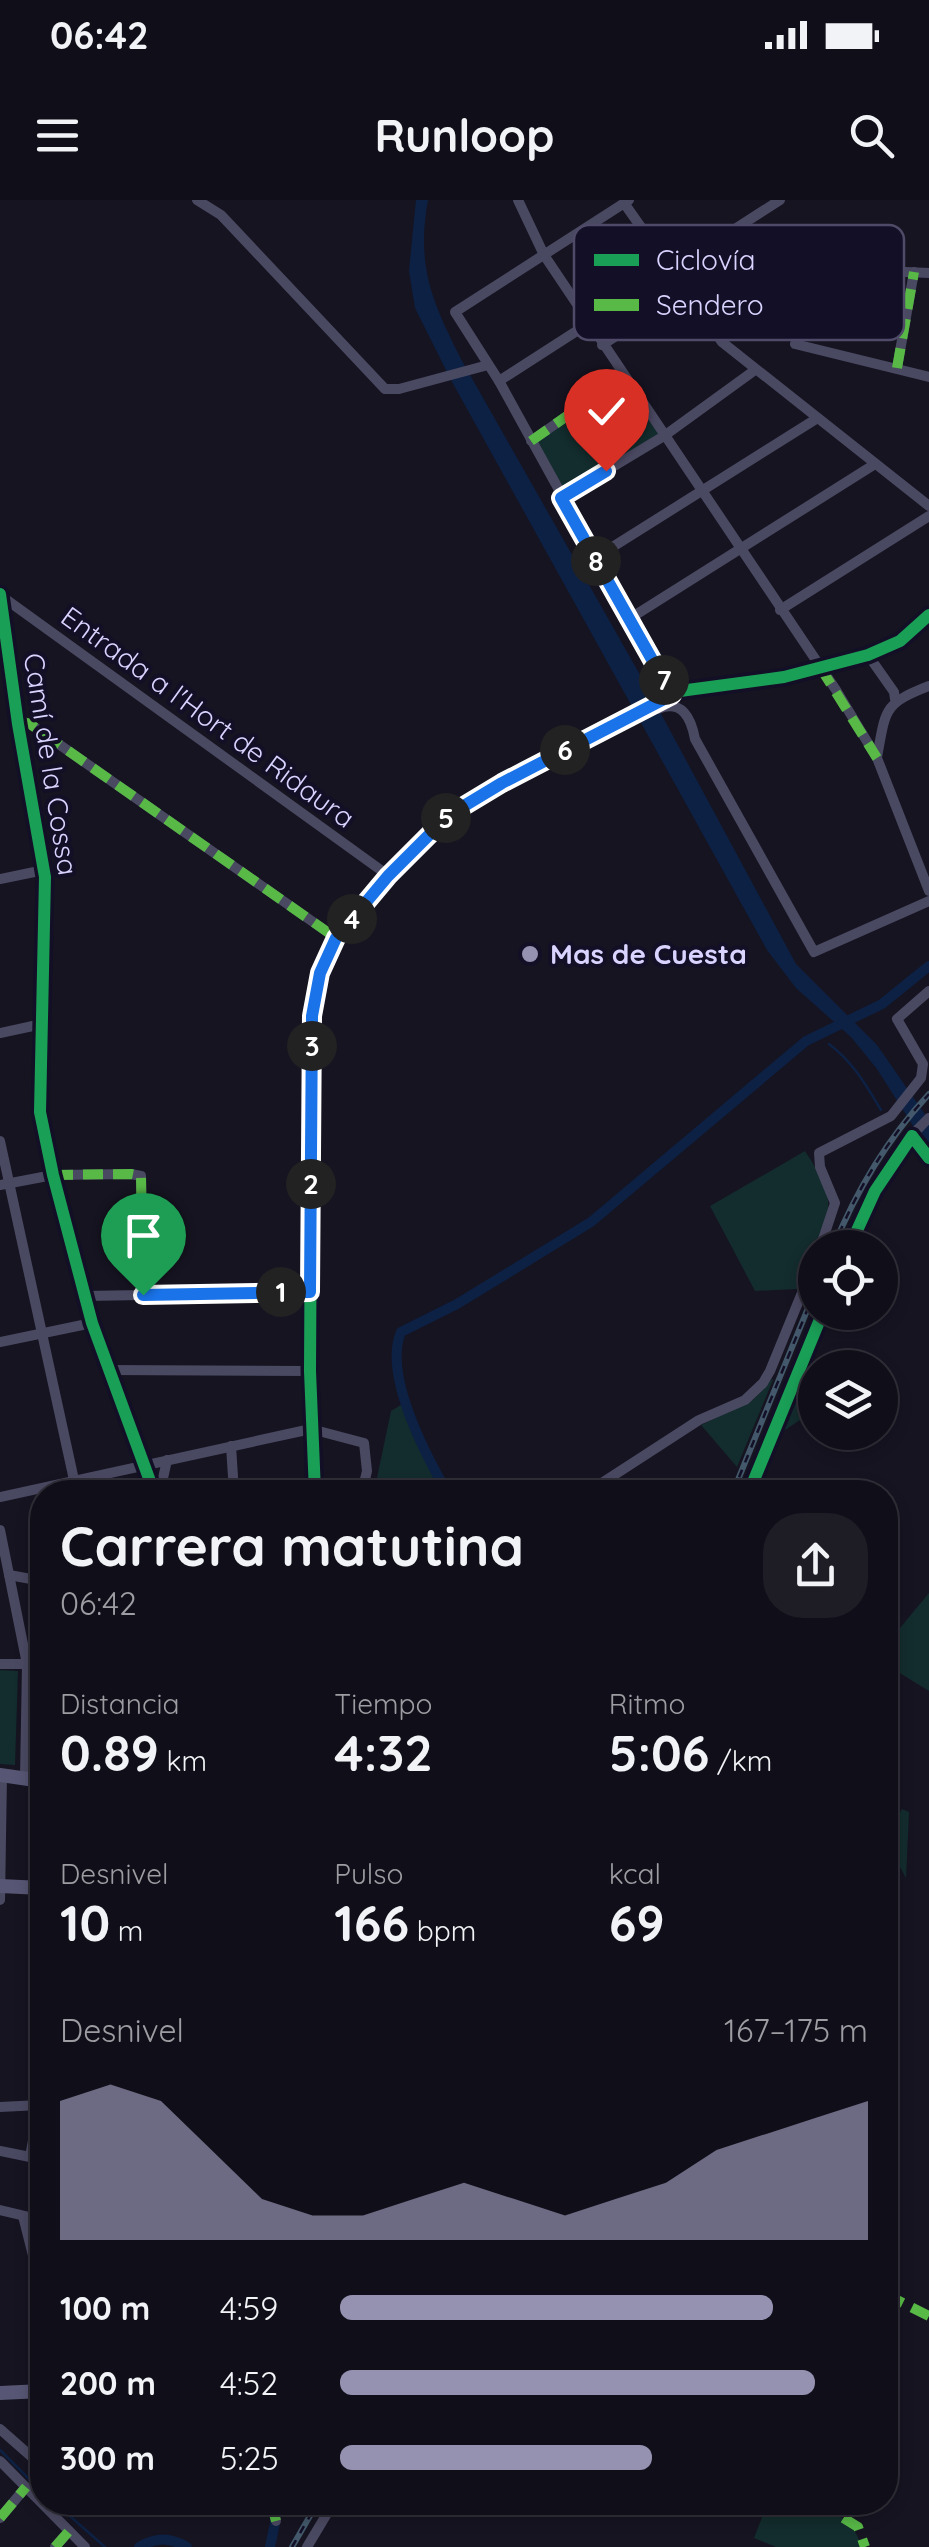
<!DOCTYPE html>
<html lang="es">
<head>
<meta charset="utf-8">
<style>
  :root { --surface:#100f19; --page:#1e1d26; --text:#f1f3f6; --muted:#9c9ca2; --line:#302f38; --accent:#9591b1 }
  body { margin:0; font-family:Quicksand,sans-serif; background:var(--page); color:var(--text); height:100vh; display:flex; flex-direction:column; font-size:38px; white-space:nowrap }
  * { box-sizing:border-box; margin:0 }
  p { font-size:32px; color:var(--muted) }
  .icon { flex:none; width:55px; height:55px; fill:none; stroke:currentColor; stroke-width:2; stroke-linecap:round; stroke-linejoin:round }
  .map { position:relative; flex:1; overflow:hidden }
  .details { position:absolute; left:30px; top:1280px; width:868px; height:1035px; display:flex; flex-direction:column; background:var(--surface); border-radius:40px; box-shadow:0 5px 15px #0003,0 0 0 2px var(--line) }
  .details>* { flex:none }
  .fabs { position:absolute; left:798px; top:1030px; display:grid; gap:20px }
  .fabs a { display:grid; place-items:center; width:100px; height:100px; border-radius:50%; background:var(--surface); box-shadow:0 5px 15px #0003,0 0 0 2px var(--line); font-size:50px }
  .pin { position:absolute; display:grid; place-items:center; width:85px; height:85px; color:#fff; margin:-102px -42px; border-radius:50% 50% 50% 0; rotate:-45deg; box-shadow:0 0 10px #0007 }
  .pin .icon { rotate:45deg }
  .km { position:absolute; width:50px; height:50px; margin:-25px; border-radius:50%; background:#222; color:#fff; font-size:28px; line-height:50px; text-align:center }
  .round { display:grid; place-items:center; flex:none; width:105px; height:105px; border-radius:40px; background:var(--page) }
  .summary { display:flex; align-items:center; justify-content:space-between; height:170px; padding:0 30px }
  h1 { font-size:55px; font-weight:800; line-height:75px }
  .stats { display:grid; grid-template-columns:repeat(3,1fr); gap:15px; height:170px; padding:10px 30px }
  .stats div { display:grid; align-content:center }
  .stats b { font-size:50px; font-weight:800 }
  .stats small { font-size:28px; font-weight:400 }
  .stats p { font-size:28px }
  .chart { height:280px; padding:20px 30px }
  .chart p { display:flex; justify-content:space-between }
  .chart svg { width:100%; height:180px; margin-top:10px; fill:var(--accent); opacity:.7 }
  ul { padding:0 30px; list-style:none; font-size:32px }
  li { display:grid; grid-template-columns:160px 120px 1fr; align-items:center; height:75px }
  li i { height:25px; border-radius:12px; background:var(--accent) }
  .status { display:flex; justify-content:space-between; align-items:center; height:70px; padding:0 50px; background:var(--surface); direction:ltr }
  .status svg { height:28px; fill:currentColor }
  header { display:flex; justify-content:space-between; align-items:center; height:130px; padding:0 30px; background:var(--surface); font-size:45px; font-weight:800 }
  .map>svg:first-child { display:block }
</style>
</head>
<body>
<div class="status"><b>06:42</b><svg viewBox="0 0 49 12"><path d="M0 12V9h3v3zM5 12V6h3v6zM10 12V3h3v9zM15 12V0h3v12zM26 1h20v11H26zM47 4h2v5h-2z"/></svg></div>
<header><svg class="icon" aria-label="menu" viewBox="0 0 24 24"><path d="M4 6h16M4 12h16M4 18h16"/></svg>Runloop<svg class="icon" aria-label="search" viewBox="0 0 24 24"><circle cx="10" cy="10" r="6"/><path d="M15 15l6 6"/></svg></header>
<div class="map">
<svg width="929" height="2347" viewBox="0 0 929 2347">
  <rect width="100%" height="100%" fill="#161421"/>
  <g fill="#132c2d">
    <path d="M624,177L663,236L561,296L533,242Z"/>
    <path d="M805,951C814,965 827,984 828,1000C831,1028 808,1064 797,1089L755,1091L710,1006Z"/>
    <path d="M772,1179L773,1180L737,1267L701,1225L753,1200Z"/>
    <path d="M815,1187V1210L776,1236L795,1191Z"/>
    <path d="M404,1203L417,1243L444,1292H374L391,1211Z"/>
    <path d="M929,1393V1491L885,1464V1446Z"/>
    <path d="M0,1470L18,1471L15,1565L0,1564Z"/>
    <path d="M902,1609L909,1612L906,1678L886,1641Z"/>
    <path d="M768,2302C806,2302 848,2304 862,2347H776L754,2338Z"/>
  </g>
  <path fill="#0d2144" d="M416,0H428C416,66 432,101 461,159L639,473L796,764L877,845L929,920V951L877,869L851,837L796,788L767,750L451,180L415,108L409,71Z"/>
  <g fill="none" stroke-linecap="round" stroke-linejoin="round">
    <g stroke="#0d2144" stroke-width="2.5">
      <path d="M829,844C853,862 866,885 881,910"/>
      <path d="M0,2250L42,2292"/>
      <path d="M54,2302L105,2347"/>
    </g>
    <g stroke="#0d2144" stroke-width="10">
      <path d="M447,1292C425,1254 383,1174 401,1132L457,1104L591,1022L806,841L882,804L929,766"/>
      <path d="M139,2347C156,2337 170,2337 187,2347"/>
      <path d="M270,2347L275,2323"/>
    </g>
    <g stroke="#4a4962" stroke-width="10">
      <path d="M197,0L221,15L385,189H399L488,165"/>
      <path d="M518,0L544,55L836,490L877,558L929,691"/>
      <path d="M629,0L455,112L499,181L672,495"/>
      <path d="M624,3L722,142L929,306"/>
      <path d="M929,73L836,69L795,144L929,177"/>
      <path d="M602,145L685,92"/>
      <path d="M897,168L914,72"/>
      <path d="M499,181L780,0"/>
      <path d="M531,241L623,177"/>
      <path d="M561,298L664,236L755,170"/>
      <path d="M595,358L816,219"/>
      <path d="M0,394L18,524L45,677L40,912L53,975L92,1123L154,1292"/>
      <path d="M0,395L389,676"/>
      <path d="M780,410L929,316"/>
      <path d="M629,419L875,264"/>
      <path d="M868,455L894,492L895,499"/>
      <path d="M658,509C682,499 691,518 695,539L814,752L929,701"/>
      <path d="M17,520L30,524L336,738"/>
      <path d="M877,557C886,509 883,504 929,486"/>
      <path d="M0,679L44,670"/>
      <path d="M0,833L42,824"/>
      <path d="M0,941L74,1280V1292"/>
      <path d="M0,985L53,975L131,974L141,976L143,1095"/>
      <path d="M820,1048L835,1003L820,967L819,953L891,916L921,878L923,864L897,819L929,791"/>
      <path d="M849,1048C868,1001 892,952 929,918"/>
      <path d="M85,1096L310,1092"/>
      <path d="M0,1142L92,1123"/>
      <path d="M106,1170L310,1171"/>
      <path d="M231,1246L234,1292"/>
      <path d="M160,1292L167,1260"/>
      <path d="M588,1292L699,1220L745,1200L763,1183L770,1171L815,1061"/>
      <path d="M749,1292L823,1112"/>
      <path d="M0,1297L311,1229L364,1243L367,1271L362,1292"/>
      <path d="M0,1330L27,1464L42,1467"/>
      <path d="M9,1375L42,1381"/>
      <path d="M0,1464H27L25,1577"/>
      <path d="M27,1507L42,1510"/>
      <path d="M0,1700L2,1575"/>
      <path d="M0,1907L40,1905"/>
      <path d="M0,1951L30,1957L42,1891"/>
      <path d="M0,2010L42,2020"/>
      <path d="M23,2016L42,2091"/>
      <path d="M0,2229L42,2266"/>
      <path d="M0,2261L85,2347"/>
      <path d="M271,2302L276,2321"/>
      <path d="M0,2318L26,2287"/>
      <path d="M55,2347L69,2331"/>
      <path d="M307,2347L334,2302"/>
    </g>
    <g stroke="#575674" stroke-width="14">
      <path d="M315,1292L310,1171L312,816L321,773L336,738L389,676L449,615L502,583L680,491L784,477L868,455L900,441L929,415"/>
      <path d="M0,1575L42,1581"/>
      <path d="M0,1686L42,1688"/>
      <path d="M0,2193L42,2191"/>
    </g>
    <g stroke="#43596b" stroke-width="6">
      <g id="rail">
        <path d="M833,1048C856,991 887,939 929,894"/>
        <path d="M733,1292L815,1091"/>
        <path d="M292,2347L318,2302"/>
      </g>
    </g>
    <use href="#rail" stroke="#130f26" stroke-width="2.5" stroke-dasharray="8" stroke-linecap="butt"/>
    <g stroke="#58b947" stroke-width="10" stroke-dasharray="20 10" stroke-linecap="butt">
      <path d="M897,168L914,72"/>
      <path d="M531,241L623,177"/>
      <path d="M820,467L877,558"/>
      <path d="M17,520L30,524L336,738"/>
      <path d="M53,975L131,974L141,976L143,1095"/>
      <path d="M30,1957L42,1960"/>
      <path d="M885,2094L929,2116"/>
      <path d="M271,2302L276,2321"/>
      <path d="M818,2302L858,2327L865,2347"/>
      <path d="M0,2318L26,2287"/>
      <path d="M55,2347L69,2331"/>
    </g>
    <g stroke="#130f26" stroke-width="19">
      <g id="cycleway">
        <path d="M0,394L18,524L45,677L40,912L53,975L92,1123L154,1292"/>
        <path d="M849,1048L875,991L912,936L929,958"/>
        <path d="M315,1292L310,1171L312,816L321,773L336,738L389,676L449,615L502,583L680,491L784,477L868,455L900,441L929,415"/>
        <path d="M749,1292L823,1112"/>
      </g>
    </g>
    <use href="#cycleway" stroke="#1a9f57" stroke-width="12"/>
  </g>
  <g fill="none" stroke-linecap="round" stroke-linejoin="round">
    <g stroke="#fff" stroke-width="20">
      <path id="route" d="M143,1095L310,1092L312,816L320,773L336,738L388,676L449,615L502,583L672,495L561,298L606,271"/>
    </g>
    <use href="#route" stroke="#1a73e8" stroke-width="12"/>
  </g>
  <circle fill="#9591b1" stroke="#130f26" stroke-width="4" cx="530" cy="754" r="10"/>
  <g text-anchor="middle" stroke-width="8" stroke-linejoin="round" paint-order="stroke">
    <g font-size="28" fill="#d9d4ff" stroke="#130f26">
      <text transform="translate(208 517) rotate(36)" y="10">Entrada a l'Hort de Ridaura</text>
      <text transform="translate(51 564) rotate(81)" y="10">Camí de la Cossa</text>
    </g>
    <g font-size="28" font-weight="bold" fill="#d9d4ff" stroke="#130f26" text-anchor="start">
      <text x="550" y="764">Mas de Cuesta</text>
    </g>
  </g>
  <rect x="574" y="25" width="330" height="115" rx="15" fill="#130f26" stroke="#4e4a67" stroke-width="2.5"/>
  <rect x="594" y="54" width="45" height="12" fill="#1a9f57"/>
  <rect x="594" y="99" width="45" height="12" fill="#58b947"/>
  <g font-size="28" fill="#d9d4ff">
    <text x="656" y="70">Ciclovía</text>
    <text x="656" y="115">Sendero</text>
  </g>
</svg>
<div class="fabs">
<a><svg class="icon" aria-label="locate" viewBox="0 0 24 24"><circle cx="12" cy="12" r="6"/><path d="M12 2v4M12 18v4M2 12h4M18 12h4"/></svg></a>
<a><svg class="icon" aria-label="layers" viewBox="0 0 24 24"><path d="M12 4l9 5-9 5-9-5zM3 14l9 5 9-5"/></svg></a>
</div>
<div class="pin" style="left:143px;top:1095px;background:#1e9e55"><svg class="icon" aria-label="arrive" viewBox="0 0 24 24"><path d="M6 21V4h12l-3 4 3 4H6"/></svg></div>
<div class="pin" style="left:606px;top:271px;background:#d93025"><svg class="icon" aria-label="check" viewBox="0 0 24 24"><path d="M5 12l5 5 9-10"/></svg></div>
<b class="km" style="left:281px;top:1092px">1</b>
<b class="km" style="left:311px;top:984px">2</b>
<b class="km" style="left:312px;top:846px">3</b>
<b class="km" style="left:352px;top:719px">4</b>
<b class="km" style="left:446px;top:618px">5</b>
<b class="km" style="left:565px;top:550px">6</b>
<b class="km" style="left:664px;top:480px">7</b>
<b class="km" style="left:596px;top:361px">8</b>
<section class="details">
<div class="summary"><div><h1>Carrera matutina</h1><p>06:42</p></div><a class="round"><svg class="icon" aria-label="share" viewBox="0 0 24 24"><path d="M12 15V3M7 8l5-5 5 5M5 13v7h14v-7"/></svg></a></div>
<div class="stats">
<div><p>Distancia</p><b>0.89<small> km</small></b></div>
<div><p>Tiempo</p><b>4:32</b></div>
<div><p>Ritmo</p><b>5:06<small> /km</small></b></div>
</div>
<div class="stats">
<div><p>Desnivel</p><b>10<small> m</small></b></div>
<div><p>Pulso</p><b>166<small> bpm</small></b></div>
<div><p>kcal</p><b>69</b></div>
</div>
<div class="chart"><p><span>Desnivel</span>167–175 m</p>
<svg viewBox="0 0 160 44" preserveAspectRatio="none"><path d="M0 44V10L10 6L20 10L30 22L40 34L50 38L60 38L70 34L80 30L90 34L100 38L110 34L120 30L130 22L140 18L150 14L160 10V44z"/></svg>
</div>
<ul>
<li><b>100 m</b>4:59<i style="width:82%"></i></li>
<li><b>200 m</b>4:52<i style="width:90%"></i></li>
<li><b>300 m</b>5:25<i style="width:59%"></i></li>
</ul>
</section>
</div>
</body>
</html>
